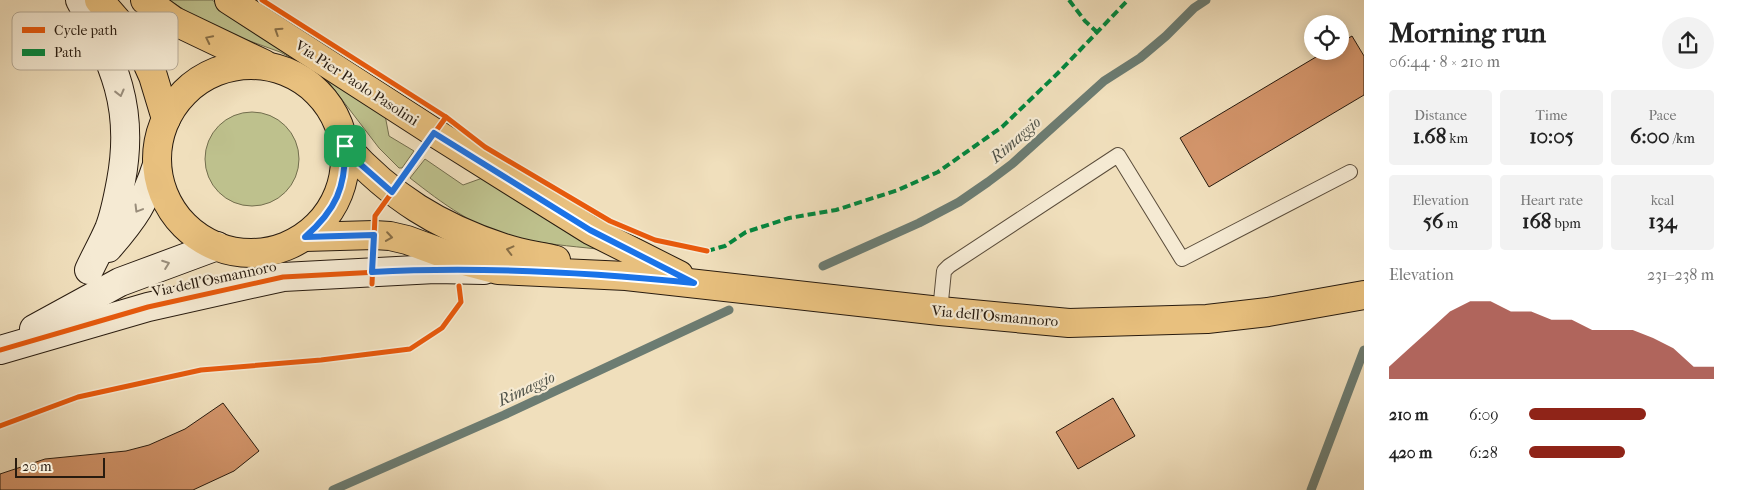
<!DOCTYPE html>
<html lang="en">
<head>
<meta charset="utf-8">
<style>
  :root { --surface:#fff; --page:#f2f2f2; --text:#222; --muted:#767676; --accent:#8f2418 }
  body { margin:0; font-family:"IM FELL French Canon",serif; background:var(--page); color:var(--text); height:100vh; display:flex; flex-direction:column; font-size:19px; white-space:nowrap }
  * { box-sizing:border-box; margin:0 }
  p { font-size:16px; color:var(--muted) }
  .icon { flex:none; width:28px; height:28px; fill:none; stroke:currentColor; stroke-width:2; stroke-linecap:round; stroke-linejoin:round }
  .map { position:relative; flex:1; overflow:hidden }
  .side { display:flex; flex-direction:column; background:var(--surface); width:375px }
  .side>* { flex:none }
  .buttons { position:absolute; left:1304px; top:15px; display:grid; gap:10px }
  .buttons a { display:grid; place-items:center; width:45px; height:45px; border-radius:50%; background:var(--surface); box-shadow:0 2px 12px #0003; font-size:25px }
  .scale { position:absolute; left:15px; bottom:12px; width:90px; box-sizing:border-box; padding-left:5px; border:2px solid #281b0f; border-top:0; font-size:14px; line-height:18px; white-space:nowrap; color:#281b0f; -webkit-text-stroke:4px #f5ead3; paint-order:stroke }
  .pin { position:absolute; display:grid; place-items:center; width:42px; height:42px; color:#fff; margin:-21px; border-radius:10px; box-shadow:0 2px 8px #0006 }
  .round { display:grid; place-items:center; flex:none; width:52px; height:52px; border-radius:26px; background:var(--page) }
  .head { display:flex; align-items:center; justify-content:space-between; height:85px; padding:0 25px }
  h1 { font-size:28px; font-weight:800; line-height:38px }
  .figures { display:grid; grid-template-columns:repeat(3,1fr); gap:8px; height:85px; padding:5px 25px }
  .figures div { display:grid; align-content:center; border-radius:5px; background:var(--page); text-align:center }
  .figures b { font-size:21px; font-weight:800 }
  .figures small { font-size:14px; font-weight:400 }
  .figures p { font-size:14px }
  .chart { height:140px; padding:10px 25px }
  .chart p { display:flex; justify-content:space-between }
  .chart svg { width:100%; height:90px; margin-top:5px; fill:var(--accent); opacity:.7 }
  ul { padding:0 25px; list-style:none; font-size:16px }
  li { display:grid; grid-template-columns:80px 60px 1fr; align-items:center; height:38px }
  li i { height:12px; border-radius:6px; background:var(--accent) }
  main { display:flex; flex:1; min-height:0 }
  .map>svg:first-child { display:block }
</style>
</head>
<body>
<main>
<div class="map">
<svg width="1364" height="490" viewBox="0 0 1364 490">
  <rect width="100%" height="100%" fill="#f0dfbc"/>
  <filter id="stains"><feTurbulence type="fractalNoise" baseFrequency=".004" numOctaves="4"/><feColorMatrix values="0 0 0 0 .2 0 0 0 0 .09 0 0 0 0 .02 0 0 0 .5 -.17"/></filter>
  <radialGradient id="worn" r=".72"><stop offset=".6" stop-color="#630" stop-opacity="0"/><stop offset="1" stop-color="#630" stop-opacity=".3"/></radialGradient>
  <g fill="#bec18d" stroke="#736e4e">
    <path d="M169,0H212L384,110L389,136L414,151L402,168H399L379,148L330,84L317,72L280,52L222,31L195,17Z"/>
    <circle cx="252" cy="159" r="47"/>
    <path d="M425,159L463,185L488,176L597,249C570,246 543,244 517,238C476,229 442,203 410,178Z"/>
  </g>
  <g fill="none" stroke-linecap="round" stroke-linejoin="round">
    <g stroke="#6c7c72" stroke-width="9">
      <path d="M823,266L919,223L959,202L988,182L1012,164L1104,81L1140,58L1166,36L1194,8L1206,0"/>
      <path d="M333,490L504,415L729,310"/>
      <path d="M1311,490L1364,350"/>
    </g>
  </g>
  <g fill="#d3956b" stroke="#281b0f">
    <path d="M1352,36L1364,56V95L1209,187L1180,138L1326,51H1340V43Z"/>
    <path d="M1113,398L1135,436L1078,469L1056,432Z"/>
    <path d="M223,403L259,451L234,471L193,490H0V474L45,459L126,451L149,445L185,429Z"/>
  </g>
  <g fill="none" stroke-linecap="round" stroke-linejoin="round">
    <g stroke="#5a4c3a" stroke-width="16">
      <path id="lane" d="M940,311L944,271L949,266L1118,155L1182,259L1350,172"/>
    </g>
    <g stroke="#281b0f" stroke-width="30">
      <g id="secondary">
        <path d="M80,0C114,64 135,107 121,181C118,197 115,214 109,229C103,243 95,257 89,270"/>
        <path d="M108,248C134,218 145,202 157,165"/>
        <path d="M34,329L120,282L217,246"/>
        <path d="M0,350L148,307L283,277L435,269L484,270"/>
      </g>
    </g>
    <g stroke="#281b0f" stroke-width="30">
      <g id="primary">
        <path d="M99,0L140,47L153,76L166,119"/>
        <path d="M145,0L174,21L264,64"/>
        <path d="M229,0L435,133L590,230L679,275"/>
        <circle cx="251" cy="159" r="94"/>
        <path d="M345,146C391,197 439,227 504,248C521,254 539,256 556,260"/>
        <path d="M305,237L374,235L390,236L407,240L464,261L498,270L626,276L940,311L1069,323L1207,319L1268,312L1364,295"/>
      </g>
    </g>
    <use href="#lane" stroke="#f5ead3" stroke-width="14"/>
    <use href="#secondary" stroke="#f5ead3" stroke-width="28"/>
    <use href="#primary" stroke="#e8c07e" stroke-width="28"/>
    <g stroke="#00873e" stroke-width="4" stroke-dasharray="8 4" stroke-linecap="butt">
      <path d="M1069,0L1085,21L1098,33"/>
      <path d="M707,251L725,246L746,232L789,218L836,210L898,190L938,172L1002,127L1058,73L1128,0"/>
    </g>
    <g stroke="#f5ead3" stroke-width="8">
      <g id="cycleway">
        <path d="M262,0L446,117L485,147L610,221L655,240L707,251"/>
        <path d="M372,284L375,216L446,117"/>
        <path d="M0,350L148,307L283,277L435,269L498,270"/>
        <path d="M0,426L78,397L201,370L321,360L410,349L442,328L461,302L459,286"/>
      </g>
    </g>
    <use href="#cycleway" stroke="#e8590c" stroke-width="5"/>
  </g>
  <defs><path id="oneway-chevron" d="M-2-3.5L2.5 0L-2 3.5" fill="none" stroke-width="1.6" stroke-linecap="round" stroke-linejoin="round" transform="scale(1.25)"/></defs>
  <g stroke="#886e46">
    <use href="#oneway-chevron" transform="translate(278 31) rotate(-147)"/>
    <use href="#oneway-chevron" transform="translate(209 39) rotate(-154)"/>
    <use href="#oneway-chevron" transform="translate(389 237) rotate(8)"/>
    <use href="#oneway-chevron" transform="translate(510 250) rotate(-166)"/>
  </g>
  <g stroke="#998d7b">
    <use href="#oneway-chevron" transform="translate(120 93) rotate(76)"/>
    <use href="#oneway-chevron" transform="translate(138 209) rotate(121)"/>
    <use href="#oneway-chevron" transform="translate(166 264) rotate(-20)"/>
  </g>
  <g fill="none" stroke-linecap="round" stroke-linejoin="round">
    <g stroke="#fff" stroke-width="10">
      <path id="route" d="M434,133L590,230L694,283C587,272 479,266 372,272L374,235L305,237C336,210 346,187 345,146L359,163L392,192Z"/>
    </g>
    <use href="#route" stroke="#1a73e8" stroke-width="6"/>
  </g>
  <g text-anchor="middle" stroke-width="4.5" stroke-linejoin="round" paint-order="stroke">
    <g font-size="15" fill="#281b0f" stroke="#f5ead3">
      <text transform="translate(357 83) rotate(33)" y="5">Via Pier Paolo Pasolini</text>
      <text transform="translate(214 279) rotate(-12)" y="5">Via dell'Osmannoro</text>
      <text transform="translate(995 316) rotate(5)" y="5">Via dell'Osmannoro</text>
    </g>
    <g font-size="16" font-style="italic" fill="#505349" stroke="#f5ead3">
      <text transform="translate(1015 139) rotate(-41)" y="6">Rimaggio</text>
      <text transform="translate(526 388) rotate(-25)" y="6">Rimaggio</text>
    </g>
  </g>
  <rect x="12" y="12" width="166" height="58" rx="8" fill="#f5ead3" stroke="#b8ac98" stroke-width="1"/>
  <rect x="22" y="27" width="23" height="6" fill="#e8590c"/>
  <rect x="22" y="49" width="23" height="7" fill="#00873e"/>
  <g font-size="14" fill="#281b0f">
    <text x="54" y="35">Cycle path</text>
    <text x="54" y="57">Path</text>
  </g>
  <rect width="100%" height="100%" filter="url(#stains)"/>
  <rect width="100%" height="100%" fill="url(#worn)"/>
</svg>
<div class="buttons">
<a><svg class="icon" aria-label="locate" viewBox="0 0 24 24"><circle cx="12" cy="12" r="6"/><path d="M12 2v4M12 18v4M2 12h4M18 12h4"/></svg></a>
</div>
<div class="scale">20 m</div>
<div class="pin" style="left:345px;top:146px;background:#1e9e55"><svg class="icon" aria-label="arrive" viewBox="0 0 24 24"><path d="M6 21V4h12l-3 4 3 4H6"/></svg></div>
</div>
<section class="side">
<div class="head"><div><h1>Morning run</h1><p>06:44 · 8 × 210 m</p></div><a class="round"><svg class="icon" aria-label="share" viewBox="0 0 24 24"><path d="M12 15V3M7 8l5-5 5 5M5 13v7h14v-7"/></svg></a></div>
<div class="figures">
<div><p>Distance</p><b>1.68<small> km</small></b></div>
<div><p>Time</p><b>10:05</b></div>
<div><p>Pace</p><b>6:00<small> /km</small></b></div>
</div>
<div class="figures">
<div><p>Elevation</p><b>56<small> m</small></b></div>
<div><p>Heart rate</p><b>168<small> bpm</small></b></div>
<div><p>kcal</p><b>134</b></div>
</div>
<div class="chart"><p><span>Elevation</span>231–238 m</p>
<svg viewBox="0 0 160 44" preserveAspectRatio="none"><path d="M0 44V38L10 29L20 20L30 11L40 6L50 6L60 11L70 11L80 15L90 15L100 20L110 20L120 20L130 24L140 29L150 38L160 38V44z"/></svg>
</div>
<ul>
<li><b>210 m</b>6:09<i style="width:63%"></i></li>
<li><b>420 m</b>6:28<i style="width:52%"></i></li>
</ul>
</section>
</main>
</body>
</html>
